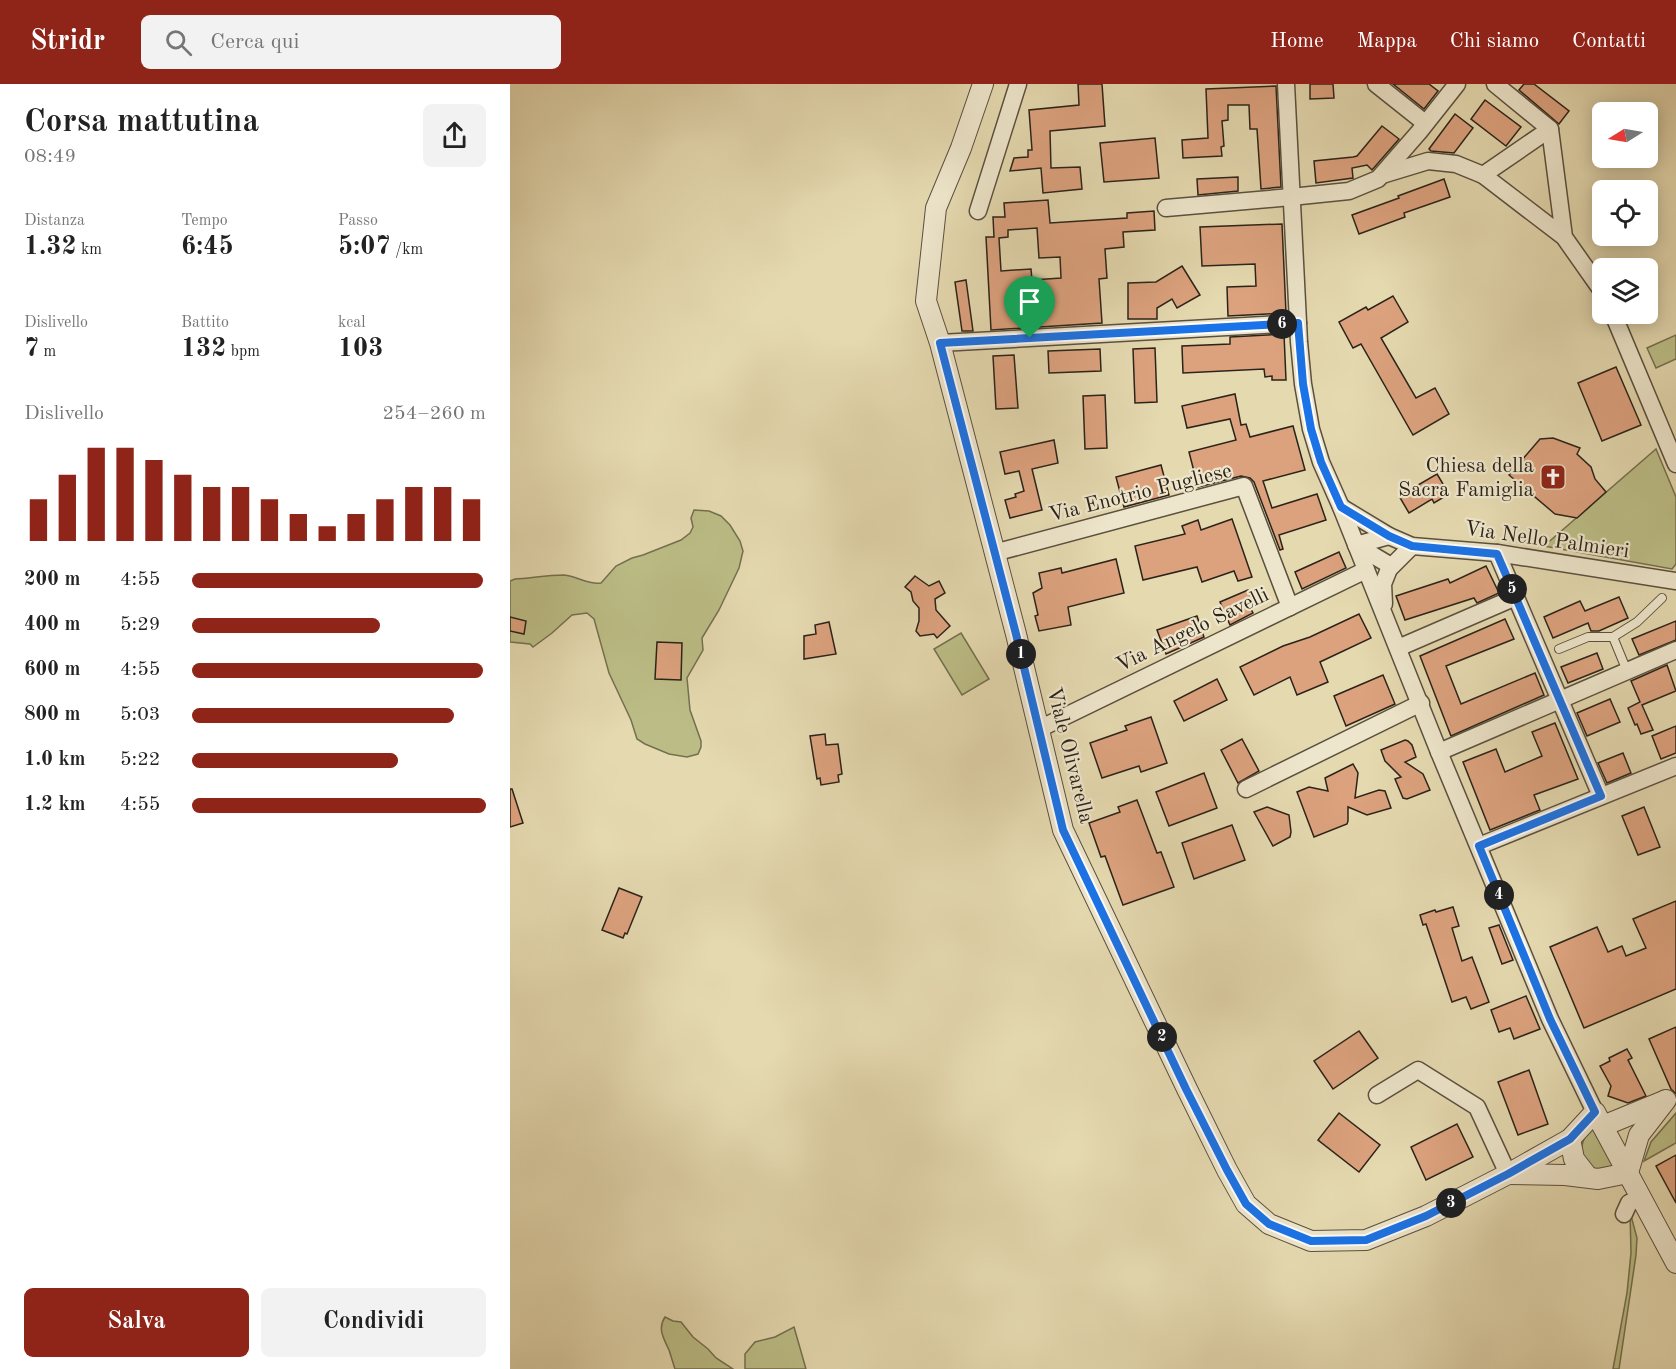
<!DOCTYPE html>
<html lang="it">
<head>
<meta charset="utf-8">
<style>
  :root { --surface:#fff; --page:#f2f2f2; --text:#222; --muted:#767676; --accent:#8f2418 }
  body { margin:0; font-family:"Old Standard TT",serif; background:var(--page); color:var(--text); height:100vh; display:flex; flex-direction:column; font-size:22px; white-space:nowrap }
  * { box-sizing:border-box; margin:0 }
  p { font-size:20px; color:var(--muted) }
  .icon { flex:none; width:33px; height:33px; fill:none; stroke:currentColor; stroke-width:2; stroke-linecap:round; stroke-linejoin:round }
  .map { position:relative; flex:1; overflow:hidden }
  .details { display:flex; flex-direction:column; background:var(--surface); width:510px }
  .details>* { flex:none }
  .needle { width:39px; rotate:259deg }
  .controls { position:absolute; left:1082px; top:18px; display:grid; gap:12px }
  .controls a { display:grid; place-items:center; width:66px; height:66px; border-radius:9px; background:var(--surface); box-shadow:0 3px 15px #0003; font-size:30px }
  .pin { position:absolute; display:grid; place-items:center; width:51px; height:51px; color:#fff; margin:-62px -26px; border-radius:50% 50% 50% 0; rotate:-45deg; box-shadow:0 0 6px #0007 }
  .pin .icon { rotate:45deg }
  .km { position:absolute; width:30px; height:30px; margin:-15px; border-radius:50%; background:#222; color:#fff; font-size:16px; line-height:30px; text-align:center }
  .round { display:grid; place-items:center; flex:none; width:63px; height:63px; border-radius:9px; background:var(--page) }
  .overview { display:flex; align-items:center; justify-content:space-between; height:102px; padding:0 24px }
  h1 { font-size:33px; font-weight:800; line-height:45px }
  .metrics { display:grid; grid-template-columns:repeat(3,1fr); gap:9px; height:102px; padding:6px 24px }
  .metrics div { display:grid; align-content:center }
  .metrics b { font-size:26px; font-weight:800 }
  .metrics small { font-size:16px; font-weight:400 }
  .metrics p { font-size:16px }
  .chart { height:168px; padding:12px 24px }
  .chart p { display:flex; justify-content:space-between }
  .chart svg { width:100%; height:108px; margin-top:6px; stroke:var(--accent); stroke-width:6 }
  .action { display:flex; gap:12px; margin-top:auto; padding:12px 24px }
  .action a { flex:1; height:69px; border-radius:9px; background:var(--accent); color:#fff; font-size:24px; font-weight:800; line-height:69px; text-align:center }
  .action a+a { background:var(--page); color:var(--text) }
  ul { padding:0 24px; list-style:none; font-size:20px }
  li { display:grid; grid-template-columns:96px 72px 1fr; align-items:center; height:45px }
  li i { height:15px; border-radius:8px; background:var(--accent) }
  header { display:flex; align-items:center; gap:36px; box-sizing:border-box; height:84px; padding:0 30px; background:var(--accent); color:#fff }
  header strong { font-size:28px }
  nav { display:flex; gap:33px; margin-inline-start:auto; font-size:21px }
  .search { width:420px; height:54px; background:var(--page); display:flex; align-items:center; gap:15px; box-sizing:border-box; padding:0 21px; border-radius:9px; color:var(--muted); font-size:22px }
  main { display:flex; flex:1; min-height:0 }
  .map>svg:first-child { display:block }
</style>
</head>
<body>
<header>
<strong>Stridr</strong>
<div class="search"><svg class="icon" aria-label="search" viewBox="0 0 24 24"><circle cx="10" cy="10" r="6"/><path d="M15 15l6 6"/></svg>Cerca qui</div>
<nav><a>Home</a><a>Mappa</a><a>Chi siamo</a><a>Contatti</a></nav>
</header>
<main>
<section class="details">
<div class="overview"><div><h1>Corsa mattutina</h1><p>08:49</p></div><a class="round"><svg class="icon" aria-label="share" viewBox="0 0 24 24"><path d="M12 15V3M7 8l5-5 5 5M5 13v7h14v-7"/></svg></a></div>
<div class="metrics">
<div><p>Distanza</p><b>1.32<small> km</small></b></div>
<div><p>Tempo</p><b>6:45</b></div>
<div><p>Passo</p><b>5:07<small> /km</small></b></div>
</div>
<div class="metrics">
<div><p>Dislivello</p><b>7<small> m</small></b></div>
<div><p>Battito</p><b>132<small> bpm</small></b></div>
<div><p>kcal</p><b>103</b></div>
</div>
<div class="chart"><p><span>Dislivello</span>254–260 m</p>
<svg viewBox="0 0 160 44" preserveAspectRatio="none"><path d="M5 44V27M15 44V17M25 44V6M35 44V6M45 44V11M55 44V17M65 44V22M75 44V22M85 44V27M95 44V33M105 44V38M115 44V33M125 44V27M135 44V22M145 44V22M155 44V27"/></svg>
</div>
<ul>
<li><b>200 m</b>4:55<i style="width:99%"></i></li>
<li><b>400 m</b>5:29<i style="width:64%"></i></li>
<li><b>600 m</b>4:55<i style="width:99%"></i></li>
<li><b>800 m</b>5:03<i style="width:89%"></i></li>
<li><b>1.0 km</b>5:22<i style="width:70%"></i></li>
<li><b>1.2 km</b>4:55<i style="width:100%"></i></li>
</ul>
<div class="action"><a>Salva</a><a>Condividi</a></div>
</section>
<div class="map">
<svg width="1166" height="1285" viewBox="0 0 1166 1285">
  <rect width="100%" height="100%" fill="#e5d9b0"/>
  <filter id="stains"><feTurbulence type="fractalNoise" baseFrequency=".00333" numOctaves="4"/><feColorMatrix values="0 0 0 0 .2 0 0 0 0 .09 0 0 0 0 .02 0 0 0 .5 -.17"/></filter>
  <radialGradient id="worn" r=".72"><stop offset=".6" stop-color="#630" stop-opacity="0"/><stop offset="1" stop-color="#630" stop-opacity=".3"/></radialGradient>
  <g fill="#bcbd86" stroke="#747050" stroke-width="1.5">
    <path d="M1166,251V275L1146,284L1137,264Z"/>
    <path d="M1146,365L1166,413V480L1162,485L1034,462Z"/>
    <path d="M184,426L199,427L211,432L220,441L230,457L233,467L229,484L209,526L192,554L193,566L177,594L180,626L191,657V663L188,670L177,673L159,670L135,660L127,655L121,636L99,589L84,535L77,529L62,531L42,549L23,563L20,560L0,558V497L5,495C21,494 38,491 54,491C67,492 78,501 91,499L106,482L122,474L133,471L171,456L180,449L183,443L181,434Z"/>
    <path d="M451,549L479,595L452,611L424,565Z"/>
    <path d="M1166,1029V1059L1134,1077L1141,1058Z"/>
    <path d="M1083,1045L1104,1083L1089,1087L1082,1083L1071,1069C1072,1058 1074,1051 1083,1045Z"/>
    <path d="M1120,1128L1127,1154L1126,1171L1109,1285H1103L1117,1209L1121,1169Z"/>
    <path d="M155,1233L163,1237L171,1238L183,1253L198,1265L206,1274L223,1285H165C163,1279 161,1272 159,1266C154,1255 147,1245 155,1233Z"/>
    <path d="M284,1243L296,1285H235V1270L245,1258L265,1253Z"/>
  </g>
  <g fill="#dca27e" stroke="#2b2319" stroke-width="1.5" fill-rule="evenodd">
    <path d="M568,0H592L595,42L540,47L541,84L570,83L572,105L533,109L531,84L500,87L504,74L518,73V66H522L519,26L569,21Z"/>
    <path d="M800,0H823L824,14L800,15Z"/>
    <path d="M883,0H919L928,7L914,25Z"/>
    <path d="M1014,0H1024L1059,27L1049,40L1009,6Z"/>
    <path d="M766,2L771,103L751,105L747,45H740L739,21H718V36L712,37L714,62L711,63L712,72L673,74L672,56L698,54L696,5Z"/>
    <path d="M975,16L1011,43L996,62L961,35Z"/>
    <path d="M945,30L963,44L944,69L921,67L919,65Z"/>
    <path d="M872,42L889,55L862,86L857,81L842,84L843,94L806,99L804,77L843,73L847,72Z"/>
    <path d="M645,54L649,94L594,98L590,59Z"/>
    <path d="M728,93V107L688,111L687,95Z"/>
    <path d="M934,95L940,113L894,129L895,133L849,150L842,131L889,114L888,112Z"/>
    <path d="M538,116L540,139L617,134V129L644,127L645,146L613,148L614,163L595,165L597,194L589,195L592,239L481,246L476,153H484L483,133H495L494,119ZM527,144L529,174L550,173L551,194L522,196L521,185L491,187L489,154L498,153V146Z"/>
    <path d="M772,140L776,229L718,232L717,203L746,202L745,180L692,182L690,143Z"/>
    <path d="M672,182L690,211L667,224L662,215L647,224V235H618V199L646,198Z"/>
    <path d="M456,196L463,247H452L445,198Z"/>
    <path d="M883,212L898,238L871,254L906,314L925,304L939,330L903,351L851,260L843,264L829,238L856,223L858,226Z"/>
    <path d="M774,250L776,296H762V292L755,293L754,285L673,289L672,262L720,260V253Z"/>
    <path d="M645,264L647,318L625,319L623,265Z"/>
    <path d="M590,265L591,287L539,289L538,267Z"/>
    <path d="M504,271L508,324L486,325L483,272Z"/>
    <path d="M1106,283L1131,341L1092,357L1068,299Z"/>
    <path d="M725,310L731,341L736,340L740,353L783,342L795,386L753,397L762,424L807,410L816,436L769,451L773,465L770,466L744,398L740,394L731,392L688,403L679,368L726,356L720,335L677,344L672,322Z"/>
    <path d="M595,311L597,364L575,365L573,312Z"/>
    <path d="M1043,354L1070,364L1067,370L1081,383L1085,395L1096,408L1067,434L1045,430L999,391L1030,355Z"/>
    <path d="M544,356L548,379L522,385L532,426L500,434L495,416L506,413L505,410L514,407L509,387L495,390L490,368Z"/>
    <path d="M651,381L659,411L614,423L606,393Z"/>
    <path d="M927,390L939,410L924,419L922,415L899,429L889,412Z"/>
    <path d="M722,435L742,493L728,497L724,487L692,498L687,483L633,496L625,462L675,450L672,442L688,436L691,446Z"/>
    <path d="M829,468L836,484L792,505L785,488Z"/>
    <path d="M606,475L614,509L558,523L561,541L529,547L525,532L528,531L523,509L532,504L529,489L551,484L552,489Z"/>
    <path d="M976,482L989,509L967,519L964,514L895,536L886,512L938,495L940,499Z"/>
    <path d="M405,492L419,502L429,497L435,509L425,515L426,526L440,542L427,554L424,550L410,552L406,547L409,537V524L403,517L401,508L395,503Z"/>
    <path d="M738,506L744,521L740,523L743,529L720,541L710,518Z"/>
    <path d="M1109,513L1118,534L1089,547H1081L1078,539L1043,554L1034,533L1070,517L1075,527Z"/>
    <path d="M849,530L861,554L810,578L818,598L787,611L780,593L744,611L730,583L773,562L800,553Z"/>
    <path d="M687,532L694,553L656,570L647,546Z"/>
    <path d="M0,533L16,537L14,550L0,547Z"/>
    <path d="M995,535L1004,555L936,582L951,620L1025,589L1034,611L941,652L910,572Z"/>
    <path d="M1166,537V556L1129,571L1122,555Z"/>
    <path d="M319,538L326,570L294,575V552L306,550L305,541Z"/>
    <path d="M147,558L172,559L171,596L145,595Z"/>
    <path d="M1087,569L1093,585L1058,599L1051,583Z"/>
    <path d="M1157,581L1166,607L1132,621L1143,646L1131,650L1127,640L1125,641L1118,624L1130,618L1121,597Z"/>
    <path d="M873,591L885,620L836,642L824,612Z"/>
    <path d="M707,595L717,616L674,637L664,617Z"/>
    <path d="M1100,615L1110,638L1077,652L1067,629Z"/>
    <path d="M641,633L657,679L631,688L629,682L592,694L580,659L617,646L615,642Z"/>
    <path d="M1045,639L1068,695L1024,711L1030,726L980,746L953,678L986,665L995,688L1032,672L1022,648Z"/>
    <path d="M1166,642V669L1151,675L1142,652Z"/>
    <path d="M315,650L316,661L328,660L332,690L328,691L329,698L311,701L310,694L307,695L300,652Z"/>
    <path d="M732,655L749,687L728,699L711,666Z"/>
    <path d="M895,656L898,657L902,661L906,673L895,678L913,690L920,706L897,715L893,714L885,695L891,693L875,677L871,666Z"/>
    <path d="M1113,669L1121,689L1097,699L1088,679Z"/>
    <path d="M843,680L848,689L845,714L869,706L875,707L881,724L857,731L838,723V737L837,740L804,753L787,708L799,703L818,707L815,694Z"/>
    <path d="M694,689L707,724L659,742L646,708Z"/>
    <path d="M0,705H2L13,739L0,743Z"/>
    <path d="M627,716L647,769L651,768L664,803L613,821L595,772L591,773L579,739L610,728L608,723Z"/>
    <path d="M757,723L779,731L781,748L780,753L763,762L744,728Z"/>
    <path d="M1134,723L1150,763L1128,771L1112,732Z"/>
    <path d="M722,741L735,776L684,795L672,759Z"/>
    <path d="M109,804L132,813L117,850L115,849L113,854L92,846Z"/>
    <path d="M1166,817V905L1074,944L1040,863L1087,843L1098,868L1112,862L1116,872L1136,864L1123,835Z"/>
    <path d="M943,823L949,842L942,844L952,877L962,873L979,918L961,925L956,913L942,918L916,840L913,841L910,831L925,826L926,828Z"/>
    <path d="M989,841L1003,876L992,880L979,844Z"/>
    <path d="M1016,912L1030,945L1004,955L1000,944L989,948L981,926Z"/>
    <path d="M1166,943V1010L1161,1005L1139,955Z"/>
    <path d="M849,947L868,974L823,1005L804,977Z"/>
    <path d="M1117,965L1122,974L1118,976L1136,1012L1118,1019L1098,1012L1101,1002L1090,982L1100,977L1099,974Z"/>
    <path d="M1019,986L1038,1040L1008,1051L988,998Z"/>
    <path d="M829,1029L870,1061L849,1088L808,1056Z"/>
    <path d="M947,1040L963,1073L916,1096L901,1063Z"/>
    <path d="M1166,1071V1119L1146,1082Z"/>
  </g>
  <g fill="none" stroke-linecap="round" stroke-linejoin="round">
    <g stroke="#5a503f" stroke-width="10">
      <g id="service">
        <path d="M1049,565L1078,553H1103"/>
        <path d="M1117,587L1103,553L1127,538L1152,514"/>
      </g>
    </g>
    <g stroke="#5a503f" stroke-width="19">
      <g id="minor">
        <path d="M776,0L789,258L793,300L801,345L811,378L831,423L929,668L1040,935L1085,1028"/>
        <path d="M866,0L915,39"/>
        <path d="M985,0L1040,45"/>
        <path d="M872,91L918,77L946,80L973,91"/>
        <path d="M656,124L781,113L839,107L868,95L909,48L947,0"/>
        <path d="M468,127L508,0"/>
        <path d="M1054,153L1040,45L973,91L1054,153L1092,207"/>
        <path d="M1103,230L1166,380"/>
        <path d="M430,259L788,239"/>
        <path d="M831,423L879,452L902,462L987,469L1166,497"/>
        <path d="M879,452L846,461L881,482"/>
        <path d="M484,469L734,402L780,523"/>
        <path d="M987,469L1091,712"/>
        <path d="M874,520L873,500L879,485L902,462"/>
        <path d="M888,564L1006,513"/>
        <path d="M529,645L856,486"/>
        <path d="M929,668L1166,566"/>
        <path d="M736,705L911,619"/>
        <path d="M969,762L1166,682"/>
        <path d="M867,1011L908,986L967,1023L998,1090"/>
        <path d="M1114,1130L1119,1119L1131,1113"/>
      </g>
    </g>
    <g stroke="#5a503f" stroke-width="22">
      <g id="tertiary">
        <path d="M473,0L451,64L426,124L416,217L430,259L506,550L553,746L677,1005L717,1086L736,1120L759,1140L801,1157L856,1156L916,1132L998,1090L1060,1055L1085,1028L1166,1179"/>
        <path d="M1093,1042L1154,1017"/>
        <path d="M1060,1055L1064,1075L1078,1093"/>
        <path d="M998,1090L1055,1091L1088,1095L1118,1089L1129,1051L1156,1016"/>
      </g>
    </g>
    <use href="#service" stroke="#eee6cc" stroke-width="8"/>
    <use href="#minor" stroke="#eee6cc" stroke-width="16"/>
    <use href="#tertiary" stroke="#eee6cc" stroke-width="20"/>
  </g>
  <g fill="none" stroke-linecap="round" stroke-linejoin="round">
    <g stroke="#fff" stroke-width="12">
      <path id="route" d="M788,239L793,300L801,345L811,378L831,423L879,452L902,462L987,470L1091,712L969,762L1040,935L1085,1028L1060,1055L998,1090L916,1132L856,1156L801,1157L759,1140L736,1120L717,1086L676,1005L553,746L506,550L430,259Z"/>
    </g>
    <use href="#route" stroke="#1a73e8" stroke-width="8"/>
  </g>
  <defs>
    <g id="church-square" transform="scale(1.35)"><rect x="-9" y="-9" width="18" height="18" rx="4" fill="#8f2418" stroke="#eee6cc"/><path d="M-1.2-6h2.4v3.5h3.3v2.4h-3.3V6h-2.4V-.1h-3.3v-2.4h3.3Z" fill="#fff"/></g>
  </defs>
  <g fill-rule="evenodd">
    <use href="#church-square" x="1043" y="393"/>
  </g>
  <g text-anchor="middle" stroke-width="4.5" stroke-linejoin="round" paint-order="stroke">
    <g font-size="21" fill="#2b2319" stroke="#eee6cc" text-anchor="end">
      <text x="1024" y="388">Chiesa della<tspan x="1024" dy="24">Sacra Famiglia</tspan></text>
    </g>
    <g font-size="21" fill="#2b2319" stroke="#eee6cc">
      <text transform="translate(630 408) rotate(-14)" y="7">Via Enotrio Pugliese</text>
      <text transform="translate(1037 455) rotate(8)" y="7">Via Nello Palmieri</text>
      <text transform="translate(682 545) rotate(-26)" y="7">Via Angelo Savelli</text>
      <text transform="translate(561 671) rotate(76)" y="7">Viale Olivarella</text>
    </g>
  </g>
  <rect width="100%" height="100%" filter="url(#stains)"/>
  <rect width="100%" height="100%" fill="url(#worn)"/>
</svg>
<div class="controls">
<a><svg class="needle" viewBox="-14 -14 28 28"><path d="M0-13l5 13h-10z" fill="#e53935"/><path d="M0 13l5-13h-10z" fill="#767676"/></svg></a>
<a><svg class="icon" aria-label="locate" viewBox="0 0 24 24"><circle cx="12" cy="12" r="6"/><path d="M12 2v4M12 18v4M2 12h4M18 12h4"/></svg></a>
<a><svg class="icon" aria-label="layers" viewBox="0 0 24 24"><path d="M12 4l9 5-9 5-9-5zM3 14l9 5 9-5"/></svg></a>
</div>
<div class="pin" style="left:520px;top:254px;background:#1e9e55"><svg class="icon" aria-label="arrive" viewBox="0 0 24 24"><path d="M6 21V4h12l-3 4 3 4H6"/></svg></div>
<b class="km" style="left:511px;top:570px">1</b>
<b class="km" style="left:652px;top:953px">2</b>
<b class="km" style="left:941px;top:1119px">3</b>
<b class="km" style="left:989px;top:811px">4</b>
<b class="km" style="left:1002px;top:505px">5</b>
<b class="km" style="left:772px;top:240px">6</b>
</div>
</main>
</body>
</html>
